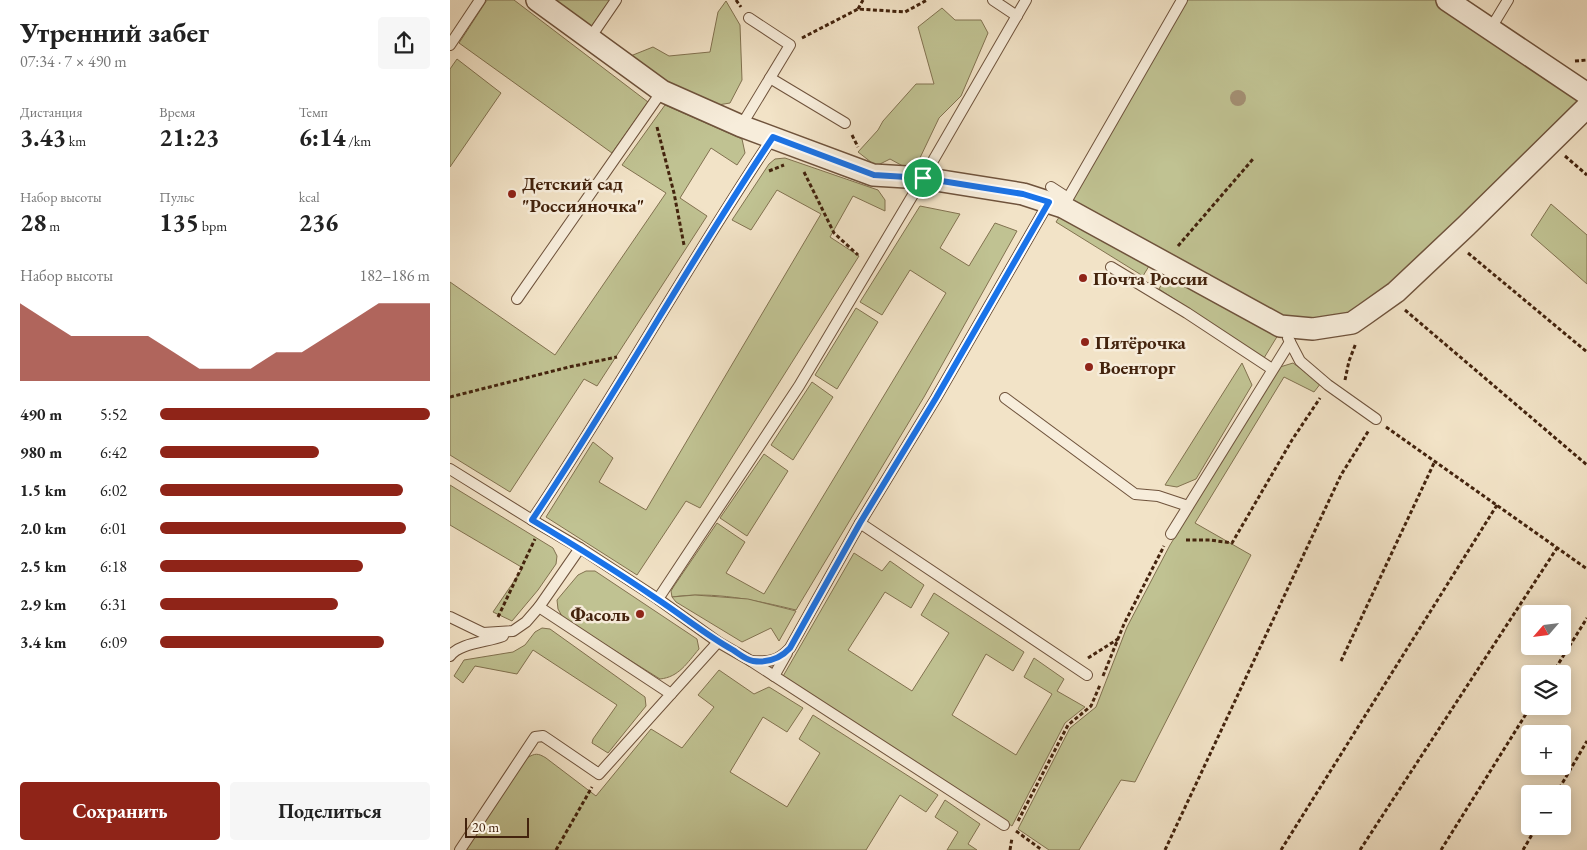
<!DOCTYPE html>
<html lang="ru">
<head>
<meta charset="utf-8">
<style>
  :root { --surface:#fff; --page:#f6f6f6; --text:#222; --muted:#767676; --accent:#8f2418 }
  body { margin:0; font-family:"EB Garamond",serif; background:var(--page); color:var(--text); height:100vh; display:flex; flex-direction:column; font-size:19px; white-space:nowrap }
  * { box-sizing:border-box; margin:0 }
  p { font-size:16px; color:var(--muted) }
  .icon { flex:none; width:28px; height:28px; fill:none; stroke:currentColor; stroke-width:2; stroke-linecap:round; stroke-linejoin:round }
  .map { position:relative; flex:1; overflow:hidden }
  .side { display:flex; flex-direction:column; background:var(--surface); width:450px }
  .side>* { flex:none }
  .needle { width:32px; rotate:242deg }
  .fabs { position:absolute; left:1071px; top:605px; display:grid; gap:10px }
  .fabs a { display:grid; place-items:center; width:50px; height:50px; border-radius:5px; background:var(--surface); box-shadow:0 2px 12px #0003; font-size:25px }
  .scale { position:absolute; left:15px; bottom:12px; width:64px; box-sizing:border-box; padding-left:5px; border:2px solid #43230d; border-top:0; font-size:14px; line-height:18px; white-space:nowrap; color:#43230d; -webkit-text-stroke:4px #f7eddb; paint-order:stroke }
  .pin { position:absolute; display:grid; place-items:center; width:42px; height:42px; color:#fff; margin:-21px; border:2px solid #fff; border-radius:50%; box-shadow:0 1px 5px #0007 }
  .round { display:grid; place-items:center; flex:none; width:52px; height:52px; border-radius:5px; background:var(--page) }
  .summary { display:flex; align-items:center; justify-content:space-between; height:85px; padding:0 20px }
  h1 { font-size:28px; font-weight:700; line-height:38px }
  .figures { display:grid; grid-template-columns:repeat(3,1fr); gap:8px; height:85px; padding:5px 20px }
  .figures div { display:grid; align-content:center }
  .figures b { font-size:25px; font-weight:700 }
  .figures small { font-size:14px; font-weight:400 }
  .figures p { font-size:14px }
  .chart { height:140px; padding:10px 20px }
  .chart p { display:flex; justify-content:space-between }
  .chart svg { width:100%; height:90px; margin-top:5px; fill:var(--accent); opacity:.7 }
  .action { display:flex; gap:10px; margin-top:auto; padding:10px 20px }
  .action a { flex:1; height:58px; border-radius:5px; background:var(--accent); color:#fff; font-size:20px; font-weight:700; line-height:58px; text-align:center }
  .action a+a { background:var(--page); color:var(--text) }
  ul { padding:0 20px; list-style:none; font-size:16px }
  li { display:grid; grid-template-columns:80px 60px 1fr; align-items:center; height:38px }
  li i { height:12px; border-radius:6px; background:var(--accent) }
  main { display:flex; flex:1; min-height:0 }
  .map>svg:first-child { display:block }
</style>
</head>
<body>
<main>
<section class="side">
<div class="summary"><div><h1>Утренний забег</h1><p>07:34 · 7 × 490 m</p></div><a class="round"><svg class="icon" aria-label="share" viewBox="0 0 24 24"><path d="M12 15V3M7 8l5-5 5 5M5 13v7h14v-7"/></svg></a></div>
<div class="figures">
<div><p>Дистанция</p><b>3.43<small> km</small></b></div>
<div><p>Время</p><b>21:23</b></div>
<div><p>Темп</p><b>6:14<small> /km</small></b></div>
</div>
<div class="figures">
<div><p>Набор высоты</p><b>28<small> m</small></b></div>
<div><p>Пульс</p><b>135<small> bpm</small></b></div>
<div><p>kcal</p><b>236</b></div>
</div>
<div class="chart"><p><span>Набор высоты</span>182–186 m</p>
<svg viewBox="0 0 160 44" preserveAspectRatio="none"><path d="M0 44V6L10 14L20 22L30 22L40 22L50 22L60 30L70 38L80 38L90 38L100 30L110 30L120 22L130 14L140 6L150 6L160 6V44z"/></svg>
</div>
<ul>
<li><b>490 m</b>5:52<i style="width:100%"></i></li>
<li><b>980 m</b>6:42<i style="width:59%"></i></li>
<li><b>1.5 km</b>6:02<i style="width:90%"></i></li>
<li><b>2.0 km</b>6:01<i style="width:91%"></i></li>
<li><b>2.5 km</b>6:18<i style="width:75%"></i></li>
<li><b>2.9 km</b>6:31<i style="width:66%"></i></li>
<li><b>3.4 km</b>6:09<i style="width:83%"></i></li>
</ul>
<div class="action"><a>Сохранить</a><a>Поделиться</a></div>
</section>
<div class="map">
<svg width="1137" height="850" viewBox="0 0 1137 850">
  <rect width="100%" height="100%" fill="#f2e3c7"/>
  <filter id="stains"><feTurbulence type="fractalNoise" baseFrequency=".004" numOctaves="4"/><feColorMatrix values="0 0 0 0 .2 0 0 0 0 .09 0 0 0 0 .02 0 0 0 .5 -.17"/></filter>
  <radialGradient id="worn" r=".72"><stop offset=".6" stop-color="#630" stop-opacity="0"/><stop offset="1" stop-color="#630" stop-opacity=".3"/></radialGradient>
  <g fill="#c0c292" stroke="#827250">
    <path d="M37,0H64L198,102L162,153L9,43Z"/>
    <path d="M96,0H160L138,31Z"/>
    <path d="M734,0H990L1137,98L901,320L830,323L615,206Z"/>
    <path d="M276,1L290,25L292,80L280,103L262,106L195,69L178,57L203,47L219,56L260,52L268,12Z"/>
    <path d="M492,8L505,20H531L538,33L511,96L489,118L468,162L462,171L440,159L426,166L408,152L428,130L433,121L466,84H484L468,27Z"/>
    <path d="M7,59L51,93L0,167V69Z"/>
    <path d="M215,105L292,139L295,153L287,165L261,148L230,198L257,216L147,386L134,379L60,492L0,455V282L105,355L216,193L172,165Z"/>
    <path d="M335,158L428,190L435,200V211L403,196L380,237L409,256L250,508L236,501L187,575L96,517L143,442L163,458L149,482L196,510L371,214L327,190L301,230L282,220L319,164L325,159Z"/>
    <path d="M1101,204L1137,235V284L1081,235Z"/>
    <path d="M470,206L510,214L490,248L519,266L545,223L567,231L474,397L346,610C304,600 265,591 222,597L221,591L224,586L267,523L295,542L276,573L314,594L496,293L460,270L432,315L410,302Z"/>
    <path d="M613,211L702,261L693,276L606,222Z"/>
    <path d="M719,271L828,335L814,358L709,289Z"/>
    <path d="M406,308L428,322L387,389L365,375Z"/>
    <path d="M792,363L802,385L746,479L727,487L715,485Z"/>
    <path d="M843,363L871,383L864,392L834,377L745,523L801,555L685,782L671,780L629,850H599L568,829L620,728L646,707L677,627L720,545L830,367Z"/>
    <path d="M362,382L383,397L343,460L321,445Z"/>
    <path d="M314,454L338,471L297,536L270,518Z"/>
    <path d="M0,485L103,548L107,556L106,564L88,590L62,621L43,612L73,568L0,525Z"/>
    <path d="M404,553L432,571L440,561L474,585L461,608L435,592L398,650L462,691L499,633L471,615L484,593L574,652L563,671L536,654L502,715L566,755L602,694L574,677L584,658L614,679L607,691L635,707L615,723L562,826L332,678Z"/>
    <path d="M136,571H145L247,639L249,649C237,663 229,677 210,679L113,618L108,609L107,600L128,575Z"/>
    <path d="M245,595L298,599L346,611L329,641L321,628L292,642L226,602L222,597Z"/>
    <path d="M92,628L100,629L195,697L196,706L158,753L142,743L143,739L167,705L83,650L67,674L25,666L13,683L4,676L14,660L63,652L75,645L85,632Z"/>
    <path d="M269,670L304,694L319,687L353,708L337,732L313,717L280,772L337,807L370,753L349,739L363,715L488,795L476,812L450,795L416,850H14L77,758C85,753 88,753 96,758L146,796L201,729L232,748L264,707L248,695Z"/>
    <path d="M495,800L530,824L518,844L527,850H497L508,832L485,817Z"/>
  </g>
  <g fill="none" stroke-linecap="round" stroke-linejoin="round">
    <g stroke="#6f533c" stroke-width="12">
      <g id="lane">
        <path d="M543,0L567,16"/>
        <path d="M1041,28L1058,0"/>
        <path d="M140,38L166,0"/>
        <path d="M0,45L30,0"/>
        <path d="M320,78L395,123"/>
        <path d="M291,126L340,45L299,18"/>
        <path d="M601,187L618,198"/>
        <path d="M613,207L732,0"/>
        <path d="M661,267L737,313L822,369"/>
        <path d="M67,299L212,91"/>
        <path d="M838,338L850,361L878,385L926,419"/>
        <path d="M555,398L685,494L708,496L738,506"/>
        <path d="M0,469L82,520"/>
        <path d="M410,523L637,675"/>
        <path d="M721,534L840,342"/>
        <path d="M130,548L208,599L268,642L301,661L554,825"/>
        <path d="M208,599L349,386L473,178L576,0"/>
        <path d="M89,607L130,548L82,520C166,395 239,262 323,137"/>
        <path d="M0,617L33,633L63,631L76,622L89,607L221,694L149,774L99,740L93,736L85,737L10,850"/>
        <path d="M0,656C9,643 38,642 53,636"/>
        <path d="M301,661C319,662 327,662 340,648L410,523L486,398L599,202"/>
        <path d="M324,676L337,653"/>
        <path d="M221,694L268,642"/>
      </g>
    </g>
    <g stroke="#6f533c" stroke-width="24">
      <g id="street">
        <path d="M87,0L212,91L291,126L423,175L473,178L573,194L613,207L830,326L863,329L902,323L915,314L946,292L1016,226L1137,107"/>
        <path d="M997,0L1137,94"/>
      </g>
    </g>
    <g stroke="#43230d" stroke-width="3" stroke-dasharray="4 2.5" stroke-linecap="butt">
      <path d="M286,0L291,7"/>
      <path d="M408,9L413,0"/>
      <path d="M352,38L408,9L455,12L477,0"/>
      <path d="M1125,61L1137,60"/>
      <path d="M207,127L224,193L234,245"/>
      <path d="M402,135L408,147"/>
      <path d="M1115,156L1137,175"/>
      <path d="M319,171L334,165"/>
      <path d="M354,172L384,233L408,255"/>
      <path d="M728,246L803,159"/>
      <path d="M1018,253L1137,352"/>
      <path d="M955,310L1137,465"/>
      <path d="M895,380L899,361L906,343"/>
      <path d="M0,397L119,367L167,357"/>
      <path d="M936,427L1137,569"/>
      <path d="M736,540H760L782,543L842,440L870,398"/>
      <path d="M48,617L85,539"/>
      <path d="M638,658L668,639"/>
      <path d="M891,661L985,461"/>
      <path d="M1102,674L1137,618"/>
      <path d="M653,676L674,624L714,546"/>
      <path d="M1106,794L1137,741"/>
      <path d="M568,821L618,725L641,706L650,685"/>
      <path d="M566,831L592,850"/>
      <path d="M106,850L142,787"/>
      <path d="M560,850L562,838"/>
      <path d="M715,850L891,475L919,430"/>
      <path d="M831,850L1047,505"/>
      <path d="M910,850L1107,548"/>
      <path d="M991,850L1081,706"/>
      <path d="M1073,850L1087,826"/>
    </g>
    <use href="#lane" stroke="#f7eddb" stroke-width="10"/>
    <use href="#street" stroke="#f7eddb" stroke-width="21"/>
  </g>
  <circle fill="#a38f73" cx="788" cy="98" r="8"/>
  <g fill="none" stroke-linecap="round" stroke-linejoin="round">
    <g stroke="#fff" stroke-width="10">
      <path id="route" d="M323,137L424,175L473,178L573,194L599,202L486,398L410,523L340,648C330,659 318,663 303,661C296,660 289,654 283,650C256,635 233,616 207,599C166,571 124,545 82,520C166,395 239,262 323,137Z"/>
    </g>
    <use href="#route" stroke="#1a73e8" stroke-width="6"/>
  </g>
  <g fill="#8f2418" stroke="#f7eddb" stroke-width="2">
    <circle cx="62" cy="194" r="5"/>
    <circle cx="633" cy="278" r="5"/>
    <circle cx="635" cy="342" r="5"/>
    <circle cx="639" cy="367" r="5"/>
    <circle cx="190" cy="614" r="5"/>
  </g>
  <g text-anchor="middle" stroke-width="5" stroke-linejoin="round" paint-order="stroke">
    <g font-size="19" font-weight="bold" fill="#43230d" stroke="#f7eddb" text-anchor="start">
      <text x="72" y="190">Детский сад<tspan x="72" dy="22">"Россияночка"</tspan></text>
      <text x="643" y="285">Почта России</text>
      <text x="645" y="349">Пятёрочка</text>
      <text x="649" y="374">Военторг</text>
      <text x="180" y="621" text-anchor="end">Фасоль</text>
    </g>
  </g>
  <rect width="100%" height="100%" filter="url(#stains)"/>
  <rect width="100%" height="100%" fill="url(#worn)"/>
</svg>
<div class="fabs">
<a><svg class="needle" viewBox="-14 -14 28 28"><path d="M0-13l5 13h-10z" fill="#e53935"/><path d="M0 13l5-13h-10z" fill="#767676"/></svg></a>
<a><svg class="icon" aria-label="layers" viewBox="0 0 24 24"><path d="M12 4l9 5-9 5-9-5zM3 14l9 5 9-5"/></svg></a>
<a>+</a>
<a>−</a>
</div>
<div class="scale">20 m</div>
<div class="pin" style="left:473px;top:178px;background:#1e9e55"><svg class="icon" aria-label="arrive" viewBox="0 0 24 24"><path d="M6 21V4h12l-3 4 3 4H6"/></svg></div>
</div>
</main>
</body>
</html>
